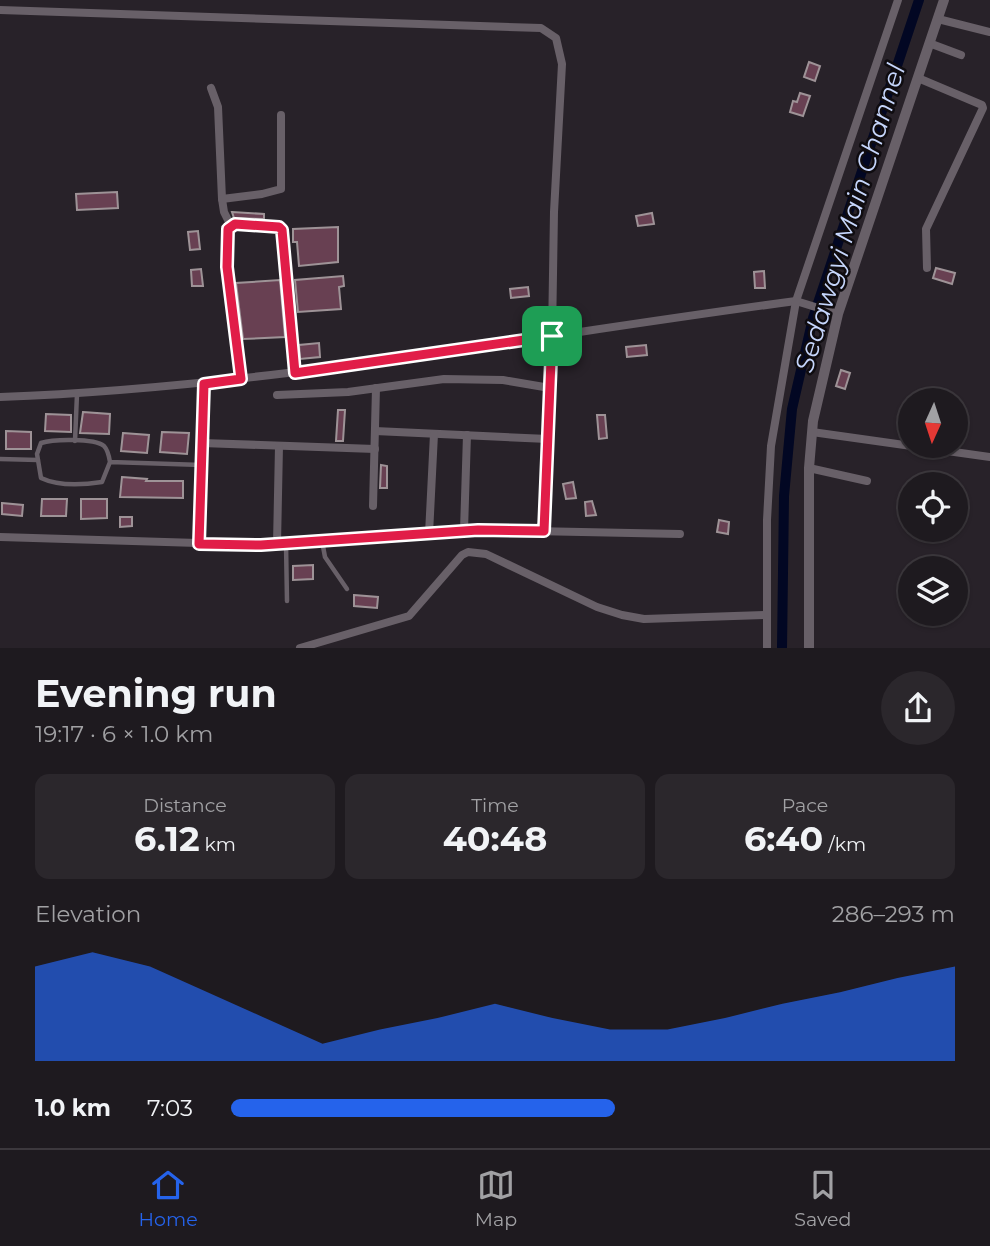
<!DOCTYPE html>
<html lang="en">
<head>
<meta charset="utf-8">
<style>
  :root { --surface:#1e1a1f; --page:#2b272c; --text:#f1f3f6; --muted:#a1a1a4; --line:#3c383d; --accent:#2563eb }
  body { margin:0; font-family:Montserrat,sans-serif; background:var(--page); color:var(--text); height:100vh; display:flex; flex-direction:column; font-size:26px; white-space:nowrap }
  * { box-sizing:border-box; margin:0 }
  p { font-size:23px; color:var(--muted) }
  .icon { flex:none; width:38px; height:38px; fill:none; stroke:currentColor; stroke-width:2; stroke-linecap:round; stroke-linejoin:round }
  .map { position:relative; height:648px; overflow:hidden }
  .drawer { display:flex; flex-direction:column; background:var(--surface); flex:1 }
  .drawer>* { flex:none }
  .needle { width:46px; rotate:183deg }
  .controls { position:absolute; left:898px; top:388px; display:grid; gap:14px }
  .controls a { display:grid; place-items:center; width:70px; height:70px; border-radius:50%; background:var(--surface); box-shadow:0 2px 5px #0004,0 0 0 2px var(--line); font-size:35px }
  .pin { position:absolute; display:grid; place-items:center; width:60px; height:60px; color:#fff; margin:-30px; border-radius:14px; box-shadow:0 4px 10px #0006 }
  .round { display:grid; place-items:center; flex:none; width:74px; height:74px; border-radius:37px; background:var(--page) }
  .overview { display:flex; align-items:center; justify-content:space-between; height:119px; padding:0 35px }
  h1 { font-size:38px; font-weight:700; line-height:52px }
  .figures { display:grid; grid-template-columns:repeat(3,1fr); gap:10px; height:119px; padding:7px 35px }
  .figures div { display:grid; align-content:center; border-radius:14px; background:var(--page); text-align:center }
  .figures b { font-size:35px; font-weight:700 }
  .figures small { font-size:19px; font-weight:400 }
  .figures p { font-size:19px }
  .chart { height:196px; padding:14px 35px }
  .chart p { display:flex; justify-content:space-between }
  .chart svg { width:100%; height:126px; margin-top:7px; fill:var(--accent); opacity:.7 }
  ul { padding:0 35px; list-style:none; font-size:23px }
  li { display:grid; grid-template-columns:112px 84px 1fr; align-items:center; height:52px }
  li i { height:18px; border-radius:9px; background:var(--accent) }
  .tab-bar { display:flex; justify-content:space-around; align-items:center; height:98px; border-top:2px solid var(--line); background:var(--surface); font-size:19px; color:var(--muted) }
  .tab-bar a { display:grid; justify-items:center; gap:4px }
  .tab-bar .active { color:var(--accent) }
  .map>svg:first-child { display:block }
</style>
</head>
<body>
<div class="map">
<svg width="990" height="648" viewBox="0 0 990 648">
  <rect width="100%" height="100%" fill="#282229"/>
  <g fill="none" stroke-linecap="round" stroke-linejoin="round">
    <path stroke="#020723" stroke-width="10" d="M782,648L784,496L792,409L813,318L919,0"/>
  </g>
  <g fill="#684052" stroke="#9e9397" stroke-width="2">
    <path d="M809,62L820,66L815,81L804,77Z"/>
    <path d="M800,93L810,96L803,116L790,112L793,101L797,102Z"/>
    <path d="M117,192L118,208L77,210L76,194Z"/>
    <path d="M232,212L264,214V219L234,218Z"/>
    <path d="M652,213L654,224L638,226L636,216Z"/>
    <path d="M338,227V262L299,266L297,242H293V229Z"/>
    <path d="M198,231L200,249L190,250L188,232Z"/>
    <path d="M936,268L955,273L952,284L933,278Z"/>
    <path d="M201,269L203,286H192L191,270Z"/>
    <path d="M764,271L765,288H755L754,272Z"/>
    <path d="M343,276L344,286L339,287L341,309L298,312L295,280Z"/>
    <path d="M280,280L285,337L243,339L236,283Z"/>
    <path d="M528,287L529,296L511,298L510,289Z"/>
    <path d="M319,343L320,357L300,359L299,345Z"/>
    <path d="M646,345L647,355L627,357L626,347Z"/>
    <path d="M841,370L850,373L845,389L836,386Z"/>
    <path d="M338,410H345L343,441H336Z"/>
    <path d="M83,412L110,414L109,434L80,433Z"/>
    <path d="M46,414L71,415V432L45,431Z"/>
    <path d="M597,415H605L607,438L599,439Z"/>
    <path d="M6,431L31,432V449H6Z"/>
    <path d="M162,432L189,433L187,454L160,452Z"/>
    <path d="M123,433L149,435L147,453L121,451Z"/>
    <path d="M381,465L387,466V488H380Z"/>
    <path d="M122,477L147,479L146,481H183V498L120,497Z"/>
    <path d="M573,482L576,498L566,499L563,484Z"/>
    <path d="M42,499H67L66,516H41Z"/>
    <path d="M81,499H107V518L81,519Z"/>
    <path d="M592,501L596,515L586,516L585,502Z"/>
    <path d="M2,503L23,505L22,516L2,514Z"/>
    <path d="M120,517H132V526L120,527Z"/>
    <path d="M719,520L729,522L728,534L717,532Z"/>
    <path d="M313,565V579L293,580V566Z"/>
    <path d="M354,595L378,597L377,608L354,606Z"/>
  </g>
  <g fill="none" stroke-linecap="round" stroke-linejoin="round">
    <g stroke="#686068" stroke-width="4.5">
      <path d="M75,441L77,394"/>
      <path d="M0,459L38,460"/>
      <path d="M110,462C109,456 108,450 104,446C94,438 53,439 41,443L37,454L41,478C58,486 83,485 102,482L110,462L202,465"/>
      <path d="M322,541L325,557L347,589"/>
      <path d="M286,544L287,601"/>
    </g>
    <g stroke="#686068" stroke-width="8">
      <path d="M0,10L541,28L556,38L562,64L554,212L552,336L544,531"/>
      <path d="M938,19L990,32"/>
      <path d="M929,43L961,55"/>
      <path d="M918,78L982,105L983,108L926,229L927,268"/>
      <path d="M211,88L218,107L222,199L224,212L231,226"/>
      <path d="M222,199L262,194L281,189V115"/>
      <path d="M241,379L227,267L228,229L235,224L279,227L282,230L295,373"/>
      <path d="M277,395L348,392L444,379L503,380L550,388"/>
      <path d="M0,397C268,387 531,336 796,301L838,314"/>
      <path d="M375,431L548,439"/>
      <path d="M812,432L990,457"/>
      <path d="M202,443L375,449"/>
      <path d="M809,468L867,481"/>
      <path d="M373,506L376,388"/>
      <path d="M464,531L467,435"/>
      <path d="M429,534L434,434"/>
      <path d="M0,537L261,545L478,530L680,534"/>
      <path d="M199,544L204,384"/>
      <path d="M277,544L279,446"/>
      <path d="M300,648L409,616L462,555L468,552L486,554L597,607L622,615L644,619L766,615"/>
      <path d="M767,648V520L771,446L796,301L898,0"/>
    </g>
    <path stroke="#686068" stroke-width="10" d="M809,648V468L813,421L838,314L944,0"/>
  </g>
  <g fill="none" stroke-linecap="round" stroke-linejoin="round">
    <g stroke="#fff" stroke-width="14">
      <path id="route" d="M235,224L279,227L282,230L295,373L552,336L544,531L478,530L261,545L199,544L204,384L241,379L227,267L228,229Z"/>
    </g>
    <use href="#route" stroke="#e11d48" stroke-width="9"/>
  </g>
  <g text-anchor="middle" stroke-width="5" stroke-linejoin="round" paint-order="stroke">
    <g font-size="26" font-style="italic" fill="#c6d6fc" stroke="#0f0c10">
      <text transform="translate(850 218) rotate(-73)" y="9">Sedawgyi Main Channel</text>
    </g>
  </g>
</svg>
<div class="controls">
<a><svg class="needle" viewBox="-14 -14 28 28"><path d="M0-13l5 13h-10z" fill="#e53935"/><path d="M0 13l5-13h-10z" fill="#a1a1a4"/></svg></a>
<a><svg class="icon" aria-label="locate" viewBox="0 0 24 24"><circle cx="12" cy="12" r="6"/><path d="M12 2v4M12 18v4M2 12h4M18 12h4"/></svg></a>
<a><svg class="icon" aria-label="layers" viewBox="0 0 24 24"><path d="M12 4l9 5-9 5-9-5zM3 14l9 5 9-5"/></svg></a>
</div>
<div class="pin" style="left:552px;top:336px;background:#1e9e55"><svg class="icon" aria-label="arrive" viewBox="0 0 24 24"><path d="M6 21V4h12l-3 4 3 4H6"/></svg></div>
</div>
<section class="drawer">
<div class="overview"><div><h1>Evening run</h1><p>19:17 · 6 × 1.0 km</p></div><a class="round"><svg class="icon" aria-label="share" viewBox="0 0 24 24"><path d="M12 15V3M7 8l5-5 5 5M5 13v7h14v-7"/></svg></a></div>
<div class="figures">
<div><p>Distance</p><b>6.12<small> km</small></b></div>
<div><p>Time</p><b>40:48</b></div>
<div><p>Pace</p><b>6:40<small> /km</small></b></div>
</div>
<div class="chart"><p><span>Elevation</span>286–293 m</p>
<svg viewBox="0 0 160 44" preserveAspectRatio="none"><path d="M0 44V11L10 6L20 11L30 20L40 29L50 38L60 33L70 29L80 24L90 29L100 33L110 33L120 29L130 24L140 20L150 15L160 11V44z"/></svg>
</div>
<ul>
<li><b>1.0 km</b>7:03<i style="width:53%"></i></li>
</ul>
</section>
<nav class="tab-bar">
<a class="active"><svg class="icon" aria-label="home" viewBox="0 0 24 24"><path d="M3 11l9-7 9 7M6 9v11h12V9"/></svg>Home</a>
<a><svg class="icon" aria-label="map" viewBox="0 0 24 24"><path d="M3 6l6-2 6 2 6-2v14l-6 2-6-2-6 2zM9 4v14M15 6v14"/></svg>Map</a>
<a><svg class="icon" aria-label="saved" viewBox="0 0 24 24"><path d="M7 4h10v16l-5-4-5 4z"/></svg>Saved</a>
</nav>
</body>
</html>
